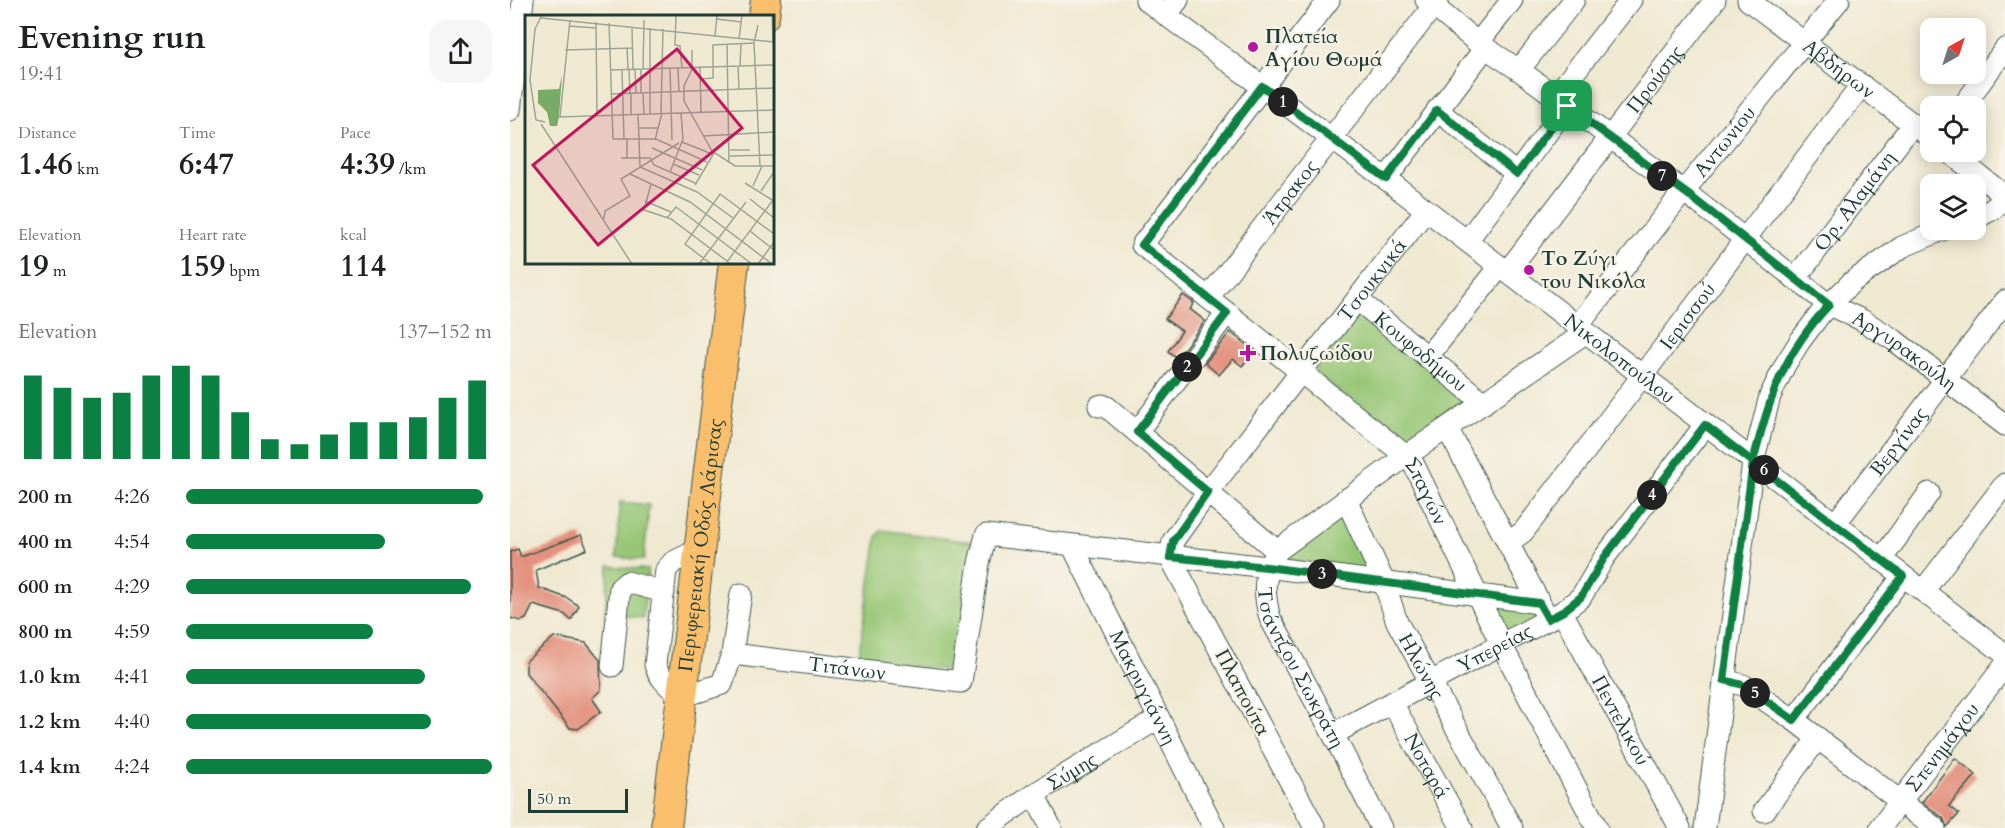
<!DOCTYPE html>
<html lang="en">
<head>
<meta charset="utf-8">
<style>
  :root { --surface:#fff; --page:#f6f6f6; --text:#202124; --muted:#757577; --accent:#0b8043 }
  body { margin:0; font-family:Cardo,serif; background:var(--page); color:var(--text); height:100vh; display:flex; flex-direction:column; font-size:22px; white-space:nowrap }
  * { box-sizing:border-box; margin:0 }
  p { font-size:20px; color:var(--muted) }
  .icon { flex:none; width:33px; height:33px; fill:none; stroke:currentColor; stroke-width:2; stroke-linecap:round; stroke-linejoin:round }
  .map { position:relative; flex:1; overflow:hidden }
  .side { display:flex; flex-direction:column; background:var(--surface); width:510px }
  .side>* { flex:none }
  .needle { width:39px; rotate:39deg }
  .buttons { position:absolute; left:1410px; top:18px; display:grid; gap:12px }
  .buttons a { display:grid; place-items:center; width:66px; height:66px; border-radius:12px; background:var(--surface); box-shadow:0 3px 15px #0003; font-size:30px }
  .scale { position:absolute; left:18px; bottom:15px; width:100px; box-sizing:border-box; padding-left:6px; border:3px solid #1f3d34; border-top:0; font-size:16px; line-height:21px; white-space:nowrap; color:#1f3d34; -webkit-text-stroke:4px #f7f3e8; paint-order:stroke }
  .pin { position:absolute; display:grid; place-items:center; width:51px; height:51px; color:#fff; margin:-26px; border-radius:12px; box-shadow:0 3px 9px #0006 }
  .km { position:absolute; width:30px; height:30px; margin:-15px; border-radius:50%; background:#222; color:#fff; font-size:16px; line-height:30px; text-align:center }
  .round { display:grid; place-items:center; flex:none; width:63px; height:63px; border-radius:18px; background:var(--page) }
  .head { display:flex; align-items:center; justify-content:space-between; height:102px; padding:0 18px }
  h1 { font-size:33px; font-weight:700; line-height:45px }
  .metrics { display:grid; grid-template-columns:repeat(3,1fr); gap:9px; height:102px; padding:6px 18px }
  .metrics div { display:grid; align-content:center }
  .metrics b { font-size:30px; font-weight:700 }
  .metrics small { font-size:16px; font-weight:400 }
  .metrics p { font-size:16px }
  .chart { height:168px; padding:12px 18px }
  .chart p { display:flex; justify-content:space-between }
  .chart svg { width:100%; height:108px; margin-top:6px; stroke:var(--accent); stroke-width:6 }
  ul { padding:0 18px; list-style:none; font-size:20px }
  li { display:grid; grid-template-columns:96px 72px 1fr; align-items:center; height:45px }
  li i { height:15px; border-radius:8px; background:var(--accent) }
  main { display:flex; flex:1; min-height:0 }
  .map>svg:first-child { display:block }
</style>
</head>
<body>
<main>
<section class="side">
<div class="head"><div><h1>Evening run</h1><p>19:41</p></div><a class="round"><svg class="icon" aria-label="share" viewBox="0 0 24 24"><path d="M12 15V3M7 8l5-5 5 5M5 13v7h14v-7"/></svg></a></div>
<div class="metrics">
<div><p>Distance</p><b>1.46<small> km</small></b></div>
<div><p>Time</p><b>6:47</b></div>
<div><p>Pace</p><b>4:39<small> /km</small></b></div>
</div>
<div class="metrics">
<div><p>Elevation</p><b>19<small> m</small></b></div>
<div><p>Heart rate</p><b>159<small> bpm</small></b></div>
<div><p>kcal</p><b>114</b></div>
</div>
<div class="chart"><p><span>Elevation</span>137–152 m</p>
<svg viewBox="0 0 160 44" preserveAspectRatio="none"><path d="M5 44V10M15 44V15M25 44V19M35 44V17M45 44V10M55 44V6M65 44V10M75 44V25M85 44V36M95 44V38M105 44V34M115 44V29M125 44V29M135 44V27M145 44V19M155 44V12"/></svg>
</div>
<ul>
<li><b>200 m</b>4:26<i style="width:97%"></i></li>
<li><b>400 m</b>4:54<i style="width:65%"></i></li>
<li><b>600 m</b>4:29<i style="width:93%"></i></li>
<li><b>800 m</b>4:59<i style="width:61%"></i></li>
<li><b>1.0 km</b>4:41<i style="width:78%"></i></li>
<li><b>1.2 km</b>4:40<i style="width:80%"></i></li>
<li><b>1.4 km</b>4:24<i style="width:100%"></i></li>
</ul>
</section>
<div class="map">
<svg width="1495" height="828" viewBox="0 0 1495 828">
  <rect width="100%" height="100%" fill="#f7f3e8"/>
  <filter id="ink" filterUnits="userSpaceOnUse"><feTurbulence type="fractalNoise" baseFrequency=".0167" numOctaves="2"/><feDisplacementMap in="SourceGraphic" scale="12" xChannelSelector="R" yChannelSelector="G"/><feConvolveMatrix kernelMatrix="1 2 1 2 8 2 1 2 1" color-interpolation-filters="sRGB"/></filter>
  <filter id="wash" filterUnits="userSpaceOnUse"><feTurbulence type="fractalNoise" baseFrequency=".008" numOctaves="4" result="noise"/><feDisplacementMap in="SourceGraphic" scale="24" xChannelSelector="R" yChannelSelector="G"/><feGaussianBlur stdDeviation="1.35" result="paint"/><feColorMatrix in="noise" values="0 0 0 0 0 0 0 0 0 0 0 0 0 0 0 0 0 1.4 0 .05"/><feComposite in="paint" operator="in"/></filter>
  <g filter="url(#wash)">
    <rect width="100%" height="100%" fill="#f0e9d2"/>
    <g fill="#96c675" stroke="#5a8254" stroke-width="1.5">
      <path d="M849,307L961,402L899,445L804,372Z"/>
      <path d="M110,502L139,505L134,560L106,557Z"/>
      <path d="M833,516L861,576L780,566L783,551Z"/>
      <path d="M372,530L462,542L451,663L448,671L348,661L367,536Z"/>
      <path d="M99,566L138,570L133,618L95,614Z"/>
      <path d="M978,606L1025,611V622L993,638Z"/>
    </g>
    <g id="blocks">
      <g fill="#e3917e">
        <path d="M673,295L684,303L680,309L695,321L667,358L658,351L672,331L655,319Z"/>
        <path d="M720,332L744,351L732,366L723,359L709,375L695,363Z"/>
        <path d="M71,535L77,549L26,570L29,588L57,598L69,606L61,620L54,614L23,605L16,619L11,621L0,618V552L8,549L11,557Z"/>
        <path d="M44,637L76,643L90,660L91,690L82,698L91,711L68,729L60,728L16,673V661Z"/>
        <path d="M1445,758L1466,775L1439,806L1449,814L1437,827L1433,818L1412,802Z"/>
      </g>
    </g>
  </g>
  <g filter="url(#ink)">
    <use href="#blocks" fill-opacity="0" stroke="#3e574c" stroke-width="1.5"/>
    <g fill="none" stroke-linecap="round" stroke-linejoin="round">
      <g stroke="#3e574c" stroke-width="23">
        <g id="minor">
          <path id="s1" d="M636,0L876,179L1495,654"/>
          <path id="s2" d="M819,0L632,245L896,456L904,465L991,644L1087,828"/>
          <path id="s3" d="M916,0L968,43L1009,70L1180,196L1319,305L1352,320L1384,340L1495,425"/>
          <path id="s4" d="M1238,0L1420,137"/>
          <path d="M656,15L668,0"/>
          <path d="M968,43L1002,0"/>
          <path d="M1009,70L1064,0"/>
          <path d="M1045,97L1121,0"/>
          <path d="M1453,106L1495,49"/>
          <path d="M0,110L13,0"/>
          <path d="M927,110L1007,174"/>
          <path d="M1439,152L1495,196"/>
          <path d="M876,179L975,48"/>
          <path d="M1466,218L1483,209L1495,198"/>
          <path d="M957,241L1057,106"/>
          <path id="s5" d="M997,272L1205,0"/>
          <path id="s6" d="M1285,279L1403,124"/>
          <path id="s7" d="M698,298L928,0"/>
          <path id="s8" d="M848,300L974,403"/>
          <path id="s9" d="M1067,327L1173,192L1329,0"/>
          <path d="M917,357L990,267"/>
          <path id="s10" d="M589,406L592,405L597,407L767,551C753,575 753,592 760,618L823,734L871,828"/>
          <path d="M937,428L1035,613"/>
          <path d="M627,432L717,313"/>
          <path id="s11" d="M836,499L874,582L887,622L1002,828"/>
          <path id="s12" d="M1325,524L1495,301"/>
          <path id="s13" d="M998,543L1013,532C1128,384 1238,233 1352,85"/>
          <path id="s14" d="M562,545L704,828"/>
          <path d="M190,549L163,562L156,570L145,665C150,680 160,687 171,697L212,684L222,654L231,594"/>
          <path d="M767,551L896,456L1075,333"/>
          <path d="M1371,560L1419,493"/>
          <path d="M1413,591L1495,484"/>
          <path id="s15" d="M1052,612L1170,828"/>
          <path id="s16" d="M222,654L451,682L469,563L476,535L757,567L1029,603"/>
          <path d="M102,666L110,588L117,582L154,592"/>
          <path d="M1214,680L1233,685L1284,720L1425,828"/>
          <path id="s17" d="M882,703L952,828"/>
          <path d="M1284,720L1393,576"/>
          <path id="s18" d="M823,734L1052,612L1071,597L1094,558L1195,425"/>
          <path d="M524,794L541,828"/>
          <path d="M1254,811L1308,738"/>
          <path id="s19" d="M477,828L524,794L649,718"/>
          <path id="s20" d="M805,828L660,557L663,541L698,492L916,210"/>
          <path d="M1195,828L1243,462L1260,396L1275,365L1290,341L1311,313L1342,282L1392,247L1432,230"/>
          <path id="s21" d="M1370,828L1495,665"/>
        </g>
      </g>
      <g stroke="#3e574c" stroke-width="32">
        <g id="highway">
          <path d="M254,16L256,0"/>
          <path id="s22" d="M156,828L224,262"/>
        </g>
      </g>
      <use href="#minor" stroke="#fff" stroke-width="21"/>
      <use href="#highway" stroke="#f9bf6d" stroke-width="30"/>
    </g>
  </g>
  <g fill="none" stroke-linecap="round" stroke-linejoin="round" filter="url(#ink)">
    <g stroke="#fff" stroke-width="12">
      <path id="route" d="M1057,106L1007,174L927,110L876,179L752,86L632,245L717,313L627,432L698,492L663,541L660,557L757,567L1029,603L1038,619L1052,612L1071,597L1094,558L1195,425L1243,462L1214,680L1233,685L1284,720L1393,576L1243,462C1259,398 1273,354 1319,305L1180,196L1057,106"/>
    </g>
    <use href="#route" stroke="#0b8043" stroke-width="8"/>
  </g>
  <g fill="#b5179e" stroke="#f7f3e8" stroke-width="2">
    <circle cx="743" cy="47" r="6"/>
    <circle cx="1019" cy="270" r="6"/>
    <path d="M735 344h6v6h6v6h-6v6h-6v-6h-6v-6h6z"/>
  </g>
  <g text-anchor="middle" stroke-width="4.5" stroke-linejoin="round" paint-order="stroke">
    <g font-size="20" font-weight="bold" fill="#1f3d34" stroke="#f7f3e8" text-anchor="start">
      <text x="755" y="43">Πλατεία<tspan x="755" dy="23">Αγίου Θωμά</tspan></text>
      <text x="1031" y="265">Το Ζύγι<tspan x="1031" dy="23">του Νικόλα</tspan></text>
      <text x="750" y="360">Πολυζωίδου</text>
    </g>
    <g font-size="20" fill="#1f3d34" stroke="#f7f3e8">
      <text dy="7" stroke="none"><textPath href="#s4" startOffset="114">Αβδήρων</textPath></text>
      <text dy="7" stroke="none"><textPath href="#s5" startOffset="243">Προύσης</textPath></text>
      <text dy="7" stroke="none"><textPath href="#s9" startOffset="237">Αντωνίου</textPath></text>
      <text dy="7" stroke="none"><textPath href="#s7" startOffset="134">Άτρακος</textPath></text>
      <text dy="7" stroke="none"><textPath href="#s6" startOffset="98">Ορ. Αλαμάνη</textPath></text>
      <text dy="7" stroke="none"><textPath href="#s20" startOffset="652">Τσουκνικά</textPath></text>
      <text dy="7" stroke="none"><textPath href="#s13" startOffset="290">Ιερισσού</textPath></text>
      <text dy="7" stroke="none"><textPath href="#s8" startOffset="81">Κουφοδήμου</textPath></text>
      <text dy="7" stroke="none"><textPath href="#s3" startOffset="594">Αργυρακούλη</textPath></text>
      <text dy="7" stroke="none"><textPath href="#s1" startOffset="594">Νικολοπούλου</textPath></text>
      <text dy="7" stroke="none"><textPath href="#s12" startOffset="104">Βεργίνας</textPath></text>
      <text dy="7" stroke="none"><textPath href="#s2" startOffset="687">Σταγών</textPath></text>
      <text dy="7" stroke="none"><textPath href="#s22" startOffset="285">Περιφερειακή Οδός Λάρισας</textPath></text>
      <text dy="7" stroke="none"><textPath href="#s18" startOffset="183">Υπερείας</textPath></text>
      <text dy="7" stroke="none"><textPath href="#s16" startOffset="116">Τιτάνων</textPath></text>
      <text dy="7" stroke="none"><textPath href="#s10" startOffset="358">Τσάντζου Σωκράτη</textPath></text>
      <text dy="7" stroke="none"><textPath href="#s11" startOffset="184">Ηλώνης</textPath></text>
      <text dy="7" stroke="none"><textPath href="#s14" startOffset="159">Μακρυγιάννη</textPath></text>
      <text transform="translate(733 692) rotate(62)" y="7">Πλαπούτα</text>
      <text dy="7" stroke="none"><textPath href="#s15" startOffset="123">Πεντελικού</textPath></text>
      <text dy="7" stroke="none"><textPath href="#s21" startOffset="102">Στενημάχου</textPath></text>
      <text dy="7" stroke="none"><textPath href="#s17" startOffset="72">Νοταρά</textPath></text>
      <text dy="7" stroke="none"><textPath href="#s19" startOffset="102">Σύμης</textPath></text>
    </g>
  </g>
  <g transform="translate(15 15)">
    <rect width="249" height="249" fill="#f0e9d2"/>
    <path d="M37,60L34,102L32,111H25L22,97L13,88V75L34,74Z" fill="#78ab66"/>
    <path fill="none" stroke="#9ca493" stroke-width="1.5" d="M17,0L10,14L5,65L11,105L20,107M151,0L150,30L155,31L157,53M247,0L248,27M16,3L249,27M192,4L216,7M45,5L35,102L249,95M71,7L72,100M84,8L88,124H131L182,147M233,10L229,28L235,151M44,11L71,13M107,12L108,54M125,13V99M190,21L192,0M214,24L217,0M202,29L204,148M102,33L103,54M40,35L108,33M167,35V54L159,71V86L187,136L210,151H249M213,51L214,74M215,51L216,29M175,52L176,97M145,53L147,125M153,53L154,77M104,54L105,79M110,54L111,78M116,54V78M118,54L119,5M86,55L249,50M97,55L99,124M175,64L188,63V30L229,28M118,78L119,99M87,79L249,73M106,79V99M136,98L138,14M113,99L115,152L172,177L208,203M16,109L107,249M113,113H133M178,121L249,117M102,124V143M130,125L137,98M157,127L187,139M127,133L177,155M205,135H225M205,141L249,140M96,143H125L129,150L170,168M148,149L174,160M145,157L158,124L156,98M105,159L165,187L247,249M220,168L249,186M126,169L119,195L146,204L206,249M170,170L189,138M228,171L237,151M236,176L249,157M225,184L249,203M120,186L146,197M142,203L151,192L227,249M79,204L80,196L105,181L96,164L154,128M225,216L249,235M201,248L248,185M174,249L221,187M186,249L160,229L195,179L249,219M233,249L249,227"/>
    <path fill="#c2185b" fill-opacity="0.15" stroke="#c2185b" stroke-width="3" d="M152,34L217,113L73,230L8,150Z"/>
    <rect width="249" height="249" fill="none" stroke="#1f3d34" stroke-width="3"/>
  </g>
</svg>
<div class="buttons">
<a><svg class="needle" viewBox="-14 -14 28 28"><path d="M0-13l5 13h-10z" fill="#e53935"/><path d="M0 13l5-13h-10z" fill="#757577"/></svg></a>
<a><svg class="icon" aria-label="locate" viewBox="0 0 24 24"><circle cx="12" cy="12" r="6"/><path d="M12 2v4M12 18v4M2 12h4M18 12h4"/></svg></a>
<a><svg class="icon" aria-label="layers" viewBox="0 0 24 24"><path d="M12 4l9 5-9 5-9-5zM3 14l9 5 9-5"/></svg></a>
</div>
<div class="scale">50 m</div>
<div class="pin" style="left:1057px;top:106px;background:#1e9e55"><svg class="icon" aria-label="arrive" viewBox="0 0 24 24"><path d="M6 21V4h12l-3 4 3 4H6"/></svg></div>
<b class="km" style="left:773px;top:102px">1</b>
<b class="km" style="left:677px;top:367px">2</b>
<b class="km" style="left:812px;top:574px">3</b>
<b class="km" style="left:1142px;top:495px">4</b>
<b class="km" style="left:1245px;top:693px">5</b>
<b class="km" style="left:1254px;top:470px">6</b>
<b class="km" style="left:1152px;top:176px">7</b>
</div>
</main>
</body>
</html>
